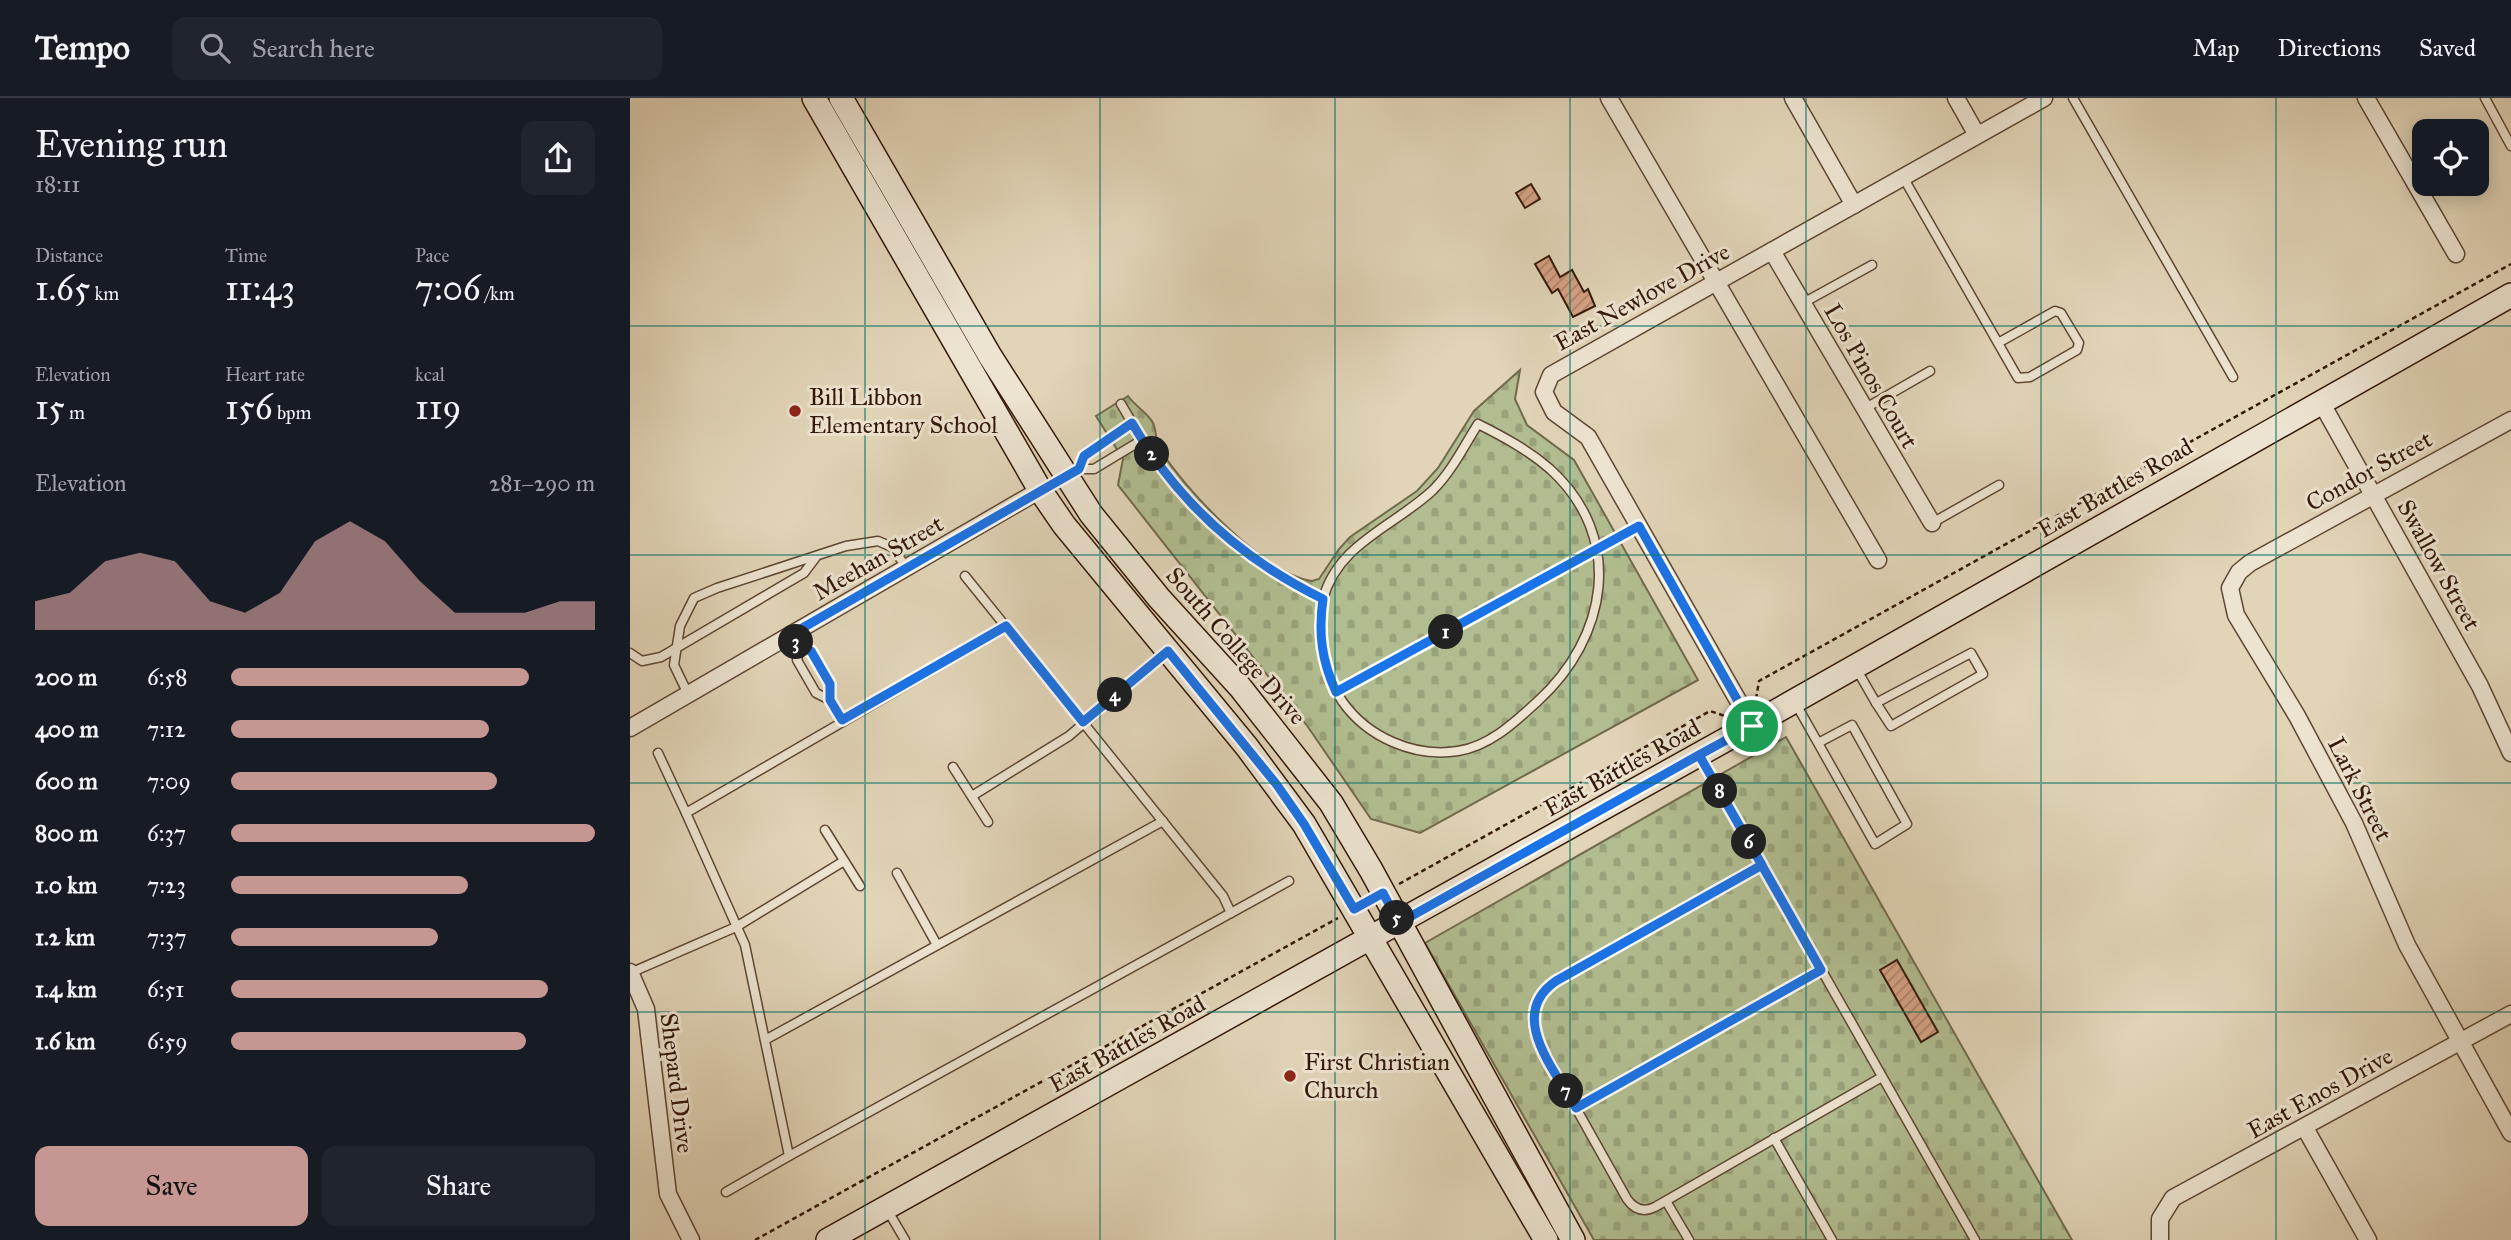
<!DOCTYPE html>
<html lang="en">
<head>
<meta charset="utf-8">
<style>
  :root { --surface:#171b24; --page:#20242c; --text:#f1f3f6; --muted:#9ea1a6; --line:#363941; --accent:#c59692 }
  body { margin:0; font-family:"IM FELL Great Primer",serif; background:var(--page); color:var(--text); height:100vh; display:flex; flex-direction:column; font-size:26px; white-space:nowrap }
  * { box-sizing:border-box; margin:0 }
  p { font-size:23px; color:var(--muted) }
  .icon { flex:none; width:38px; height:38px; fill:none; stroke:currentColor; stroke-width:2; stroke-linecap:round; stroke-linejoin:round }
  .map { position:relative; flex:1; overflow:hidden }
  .sheet { display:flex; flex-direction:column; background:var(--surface); width:630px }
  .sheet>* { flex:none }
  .buttons { position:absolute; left:1782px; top:21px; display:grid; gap:14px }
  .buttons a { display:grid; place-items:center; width:77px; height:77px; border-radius:14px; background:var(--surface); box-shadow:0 4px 18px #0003; font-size:35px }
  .pin { position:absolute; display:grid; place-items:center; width:60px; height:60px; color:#fff; margin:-30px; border:4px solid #fff; border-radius:50%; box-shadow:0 2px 7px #0007 }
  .km { position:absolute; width:35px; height:35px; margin:-18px; border-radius:50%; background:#222; color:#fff; font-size:19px; line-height:35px; text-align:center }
  .round { display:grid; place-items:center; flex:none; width:74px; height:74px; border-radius:14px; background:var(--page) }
  .overview { display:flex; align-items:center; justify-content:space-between; height:119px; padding:0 35px }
  h1 { font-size:38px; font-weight:600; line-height:52px }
  .stats { display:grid; grid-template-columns:repeat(3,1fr); gap:10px; height:119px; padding:7px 35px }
  .stats div { display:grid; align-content:center }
  .stats b { font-size:35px; font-weight:600 }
  .stats small { font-size:19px; font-weight:400 }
  .stats p { font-size:19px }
  .chart { height:196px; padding:14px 35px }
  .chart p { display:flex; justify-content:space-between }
  .chart svg { width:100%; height:126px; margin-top:7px; fill:var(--accent); opacity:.7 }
  .cta { display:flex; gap:14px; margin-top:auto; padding:14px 35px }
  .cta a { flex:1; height:80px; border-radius:14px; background:var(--accent); color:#111; font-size:28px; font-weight:600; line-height:80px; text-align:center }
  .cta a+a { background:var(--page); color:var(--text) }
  ul { padding:0 35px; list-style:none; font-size:23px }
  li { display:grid; grid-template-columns:112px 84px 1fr; align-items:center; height:52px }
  li i { height:18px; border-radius:9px; background:var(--accent) }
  header { display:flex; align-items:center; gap:42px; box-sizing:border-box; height:98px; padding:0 35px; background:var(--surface); border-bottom:2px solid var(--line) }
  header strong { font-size:33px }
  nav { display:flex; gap:38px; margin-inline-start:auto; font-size:24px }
  .search { width:490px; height:63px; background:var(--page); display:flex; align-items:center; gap:18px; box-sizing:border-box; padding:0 24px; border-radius:14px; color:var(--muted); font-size:26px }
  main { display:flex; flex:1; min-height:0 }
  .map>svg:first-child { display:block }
</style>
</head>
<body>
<header>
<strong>Tempo</strong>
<div class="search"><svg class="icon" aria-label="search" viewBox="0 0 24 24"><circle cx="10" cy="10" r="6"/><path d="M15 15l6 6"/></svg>Search here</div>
<nav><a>Map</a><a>Directions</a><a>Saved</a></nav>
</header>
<main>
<section class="sheet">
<div class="overview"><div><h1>Evening run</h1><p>18:11</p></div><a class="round"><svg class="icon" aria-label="share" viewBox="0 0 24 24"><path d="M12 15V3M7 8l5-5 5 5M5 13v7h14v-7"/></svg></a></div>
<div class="stats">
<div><p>Distance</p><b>1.65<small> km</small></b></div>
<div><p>Time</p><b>11:43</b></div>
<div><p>Pace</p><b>7:06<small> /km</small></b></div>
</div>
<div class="stats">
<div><p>Elevation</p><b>15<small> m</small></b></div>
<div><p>Heart rate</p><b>156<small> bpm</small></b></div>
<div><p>kcal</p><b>119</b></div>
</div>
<div class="chart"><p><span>Elevation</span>281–290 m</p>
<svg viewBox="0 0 160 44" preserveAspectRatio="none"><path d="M0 44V34L10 31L20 20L30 17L40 20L50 34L60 38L70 31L80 13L90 6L100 13L110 27L120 38L130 38L140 38L150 34L160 34V44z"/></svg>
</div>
<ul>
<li><b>200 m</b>6:58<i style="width:82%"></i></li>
<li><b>400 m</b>7:12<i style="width:71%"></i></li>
<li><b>600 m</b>7:09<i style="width:73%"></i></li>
<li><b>800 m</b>6:37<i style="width:100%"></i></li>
<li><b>1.0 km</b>7:23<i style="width:65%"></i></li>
<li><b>1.2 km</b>7:37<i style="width:57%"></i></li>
<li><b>1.4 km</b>6:51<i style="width:87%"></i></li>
<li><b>1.6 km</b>6:59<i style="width:81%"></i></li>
</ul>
<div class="cta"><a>Save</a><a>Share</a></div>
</section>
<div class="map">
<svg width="1881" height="1142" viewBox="0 0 1881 1142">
  <defs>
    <pattern id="cemetery-stones" width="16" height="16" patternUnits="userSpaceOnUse" patternTransform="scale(1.75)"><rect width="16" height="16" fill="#b1bd90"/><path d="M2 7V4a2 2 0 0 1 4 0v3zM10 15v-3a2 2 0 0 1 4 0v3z" fill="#99a27b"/></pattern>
    <pattern id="building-hatch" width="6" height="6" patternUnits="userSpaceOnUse" patternTransform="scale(1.75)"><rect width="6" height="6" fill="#d5a284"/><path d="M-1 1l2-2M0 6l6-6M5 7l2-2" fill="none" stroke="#ae836a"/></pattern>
  </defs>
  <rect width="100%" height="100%" fill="#e1d4b7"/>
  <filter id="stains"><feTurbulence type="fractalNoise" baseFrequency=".00286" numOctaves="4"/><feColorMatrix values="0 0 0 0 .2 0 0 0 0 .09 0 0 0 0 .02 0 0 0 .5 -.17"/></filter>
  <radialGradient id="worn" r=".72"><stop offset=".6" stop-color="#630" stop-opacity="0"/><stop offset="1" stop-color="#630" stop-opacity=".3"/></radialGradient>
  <g fill="url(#cemetery-stones)" stroke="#726a4c" stroke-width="2">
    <path d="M890,272L885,301L897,327L944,362L1068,582L790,735L741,721L678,629L488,387L493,361L466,318L498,298C505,308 519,316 523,325C527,334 525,343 530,351C554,391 636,477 682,483L689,481L709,451L720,439L787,393L808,370L844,313Z"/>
    <path d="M1156,639L1442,1142H964L795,845Z"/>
  </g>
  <g fill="url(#building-hatch)" stroke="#341807" stroke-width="2">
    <path d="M901,86L910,101L895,110L886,95Z"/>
    <path d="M919,158L930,179L942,172L954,194L958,191L965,208L943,219L928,191L922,195L905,166Z"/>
    <path d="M1267,862L1308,934L1291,944L1250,872Z"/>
  </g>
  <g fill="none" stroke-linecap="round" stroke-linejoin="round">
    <g stroke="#5f4733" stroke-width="11">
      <g id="lane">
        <path d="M1443,0L1603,279"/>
        <path d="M1855,0L1881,48"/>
        <path d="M1273,79L1388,280L1400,279L1447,252L1449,245L1431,215L1425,213L1368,245"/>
        <path d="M1173,205L1242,167"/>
        <path d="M491,306C542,395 602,456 693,501"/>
        <path d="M1234,311L1300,273"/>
        <path d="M848,326C874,339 898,352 920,371C996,440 977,540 908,603C885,624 860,648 828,653C784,660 737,639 712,603C693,574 684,535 693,501C708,445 765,428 803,392C822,373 834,348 848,326Z"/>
        <path d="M449,371L454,358L502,325"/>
        <path d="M412,391L449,371H464L512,342"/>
        <path d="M1302,425L1369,387"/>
        <path d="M335,478L593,798L601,815"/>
        <path d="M162,536L170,550L181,553L200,586V602L186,595L167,562L170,550"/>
        <path d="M0,555L12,563L31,559L174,475L186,459"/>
        <path d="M1341,555L1353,576L1261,628L1246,605Z"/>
        <path d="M1227,572L1246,605"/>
        <path d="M707,594L1009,428"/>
        <path d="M58,596L44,567L50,528L64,500L87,490L216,448L248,443L262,449L276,469"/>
        <path d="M200,602L212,623"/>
        <path d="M1166,606L1245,746L1277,726L1222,627L1188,645"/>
        <path d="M28,655L56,715"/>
        <path d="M1070,658L1345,1142"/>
        <path d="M323,669L358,724"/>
        <path d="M342,698L439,638L536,555"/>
        <path d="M195,732L230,788"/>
        <path d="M1132,767L926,883C905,897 898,915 906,939L997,1101C1004,1111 1013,1115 1025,1109L1252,979"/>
        <path d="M267,775L307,847"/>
        <path d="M0,875L106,829L214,763"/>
        <path d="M135,942L533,723"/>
        <path d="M946,1010L1191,872"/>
        <path d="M1144,1040L1202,1142"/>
        <path d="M159,1058L659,783"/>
        <path d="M96,1094L159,1058L115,847L56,715L376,529"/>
        <path d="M1036,1103L1059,1142"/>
        <path d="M258,1113L275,1142"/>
      </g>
    </g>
    <g stroke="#5f4733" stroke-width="19">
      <g id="street">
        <path d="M979,0L1248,462"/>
        <path d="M1163,0L1224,107"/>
        <path d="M1326,0L1347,37"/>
        <path d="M1736,0L1826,156"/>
        <path d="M1142,153L1302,425"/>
        <path d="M1691,304L1850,588L1881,655"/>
        <path d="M1881,322L1620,465L1609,474L1600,490L1606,517L1667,618L1724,725L1777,847L1881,1035"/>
        <path d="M1122,627L958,339L924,314L914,294L921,277L1414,0"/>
        <path d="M0,630L410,392"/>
        <path d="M0,874L16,911L38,1096L61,1142"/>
        <path d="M1675,1030L1738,1142"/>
        <path d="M1530,1142V1121L1543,1100L1881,916"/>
      </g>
    </g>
    <g stroke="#341807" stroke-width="26">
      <g id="secondary">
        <path d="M184,0L410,392L434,427L617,649L674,726L916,1142"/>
        <path d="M211,0L360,258L461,416L529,500L610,589L701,705L741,772L943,1142"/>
        <path d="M198,1142L1122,627L1881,197"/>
      </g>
    </g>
    <g stroke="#341807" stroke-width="2.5" stroke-dasharray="5 3.5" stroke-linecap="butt">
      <path d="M1126,601L1129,583L1881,166"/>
      <path d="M769,786L1080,613L1098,619"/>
      <path d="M125,1142L708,820"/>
    </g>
    <use href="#lane" stroke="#ece3d0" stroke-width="8"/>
    <use href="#street" stroke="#ece3d0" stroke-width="16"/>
    <use href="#secondary" stroke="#ece3d0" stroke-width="23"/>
  </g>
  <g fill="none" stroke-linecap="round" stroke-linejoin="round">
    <g stroke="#fff" stroke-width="14">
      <path id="route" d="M1122,628L1009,428L706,594C692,563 688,536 693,501C613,462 547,403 502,325L454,358L449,371L162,536L170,550L181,553L200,586V602L212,622L376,528L453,624L538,553L647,687L674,726L724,811L753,795L769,825L1069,657C1110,729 1151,800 1191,872L946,1010C925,972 876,917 926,883L1132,767L1069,657L1122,628"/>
    </g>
    <use href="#route" stroke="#1a73e8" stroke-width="9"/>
  </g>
  <path fill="none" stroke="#0f766e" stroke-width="2" stroke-opacity="0.55" d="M235,0V1142M470,0V1142M705,0V1142M940,0V1142M1176,0V1142M1411,0V1142M1646,0V1142M0,228H1881M0,457H1881M0,685H1881M0,914H1881"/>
  <g fill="#8f2418" stroke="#ece3d0" stroke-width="2.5">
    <circle cx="165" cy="313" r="7"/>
    <circle cx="660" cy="978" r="7"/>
  </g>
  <g text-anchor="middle" stroke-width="6" stroke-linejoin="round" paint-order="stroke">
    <g font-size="24" fill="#341807" stroke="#ece3d0">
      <text transform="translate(1012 199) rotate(-29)" y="8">East Newlove Drive</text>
      <text transform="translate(1241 278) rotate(60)" y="8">Los Pinos Court</text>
      <text transform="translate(1739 373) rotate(-29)" y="8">Condor Street</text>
      <text transform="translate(1485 390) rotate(-30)" y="8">East Battles Road</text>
      <text transform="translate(248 460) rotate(-30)" y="8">Meehan Street</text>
      <text transform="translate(1809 467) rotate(61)" y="8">Swallow Street</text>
      <text transform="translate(606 548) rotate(49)" y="8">South College Drive</text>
      <text transform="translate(992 670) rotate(-29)" y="8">East Battles Road</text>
      <text transform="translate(1730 691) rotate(63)" y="8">Lark Street</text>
      <text transform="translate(497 946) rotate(-29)" y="8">East Battles Road</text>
      <text transform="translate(47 985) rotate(83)" y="8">Shepard Drive</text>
      <text transform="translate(1690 995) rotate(-29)" y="8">East Enos Drive</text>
    </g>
    <g font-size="24" fill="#341807" stroke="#ece3d0" text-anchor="start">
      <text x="179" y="307">Bill Libbon<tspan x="179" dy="28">Elementary School</tspan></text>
      <text x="674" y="972">First Christian<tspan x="674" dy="28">Church</tspan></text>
    </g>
  </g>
  <rect width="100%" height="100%" filter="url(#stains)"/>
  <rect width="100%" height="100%" fill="url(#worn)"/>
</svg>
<div class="buttons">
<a><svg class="icon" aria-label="locate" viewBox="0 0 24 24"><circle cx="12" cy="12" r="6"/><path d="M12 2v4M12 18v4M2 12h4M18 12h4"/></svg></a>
</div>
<div class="pin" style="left:1122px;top:628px;background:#1e9e55"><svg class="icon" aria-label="arrive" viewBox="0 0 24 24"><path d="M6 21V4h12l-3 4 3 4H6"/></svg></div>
<b class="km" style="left:816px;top:534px">1</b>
<b class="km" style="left:522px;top:356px">2</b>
<b class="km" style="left:166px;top:544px">3</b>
<b class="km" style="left:485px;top:597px">4</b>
<b class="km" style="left:767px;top:820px">5</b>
<b class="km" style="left:1119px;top:744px">6</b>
<b class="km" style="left:936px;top:993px">7</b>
<b class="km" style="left:1090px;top:693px">8</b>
</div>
</main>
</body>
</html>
